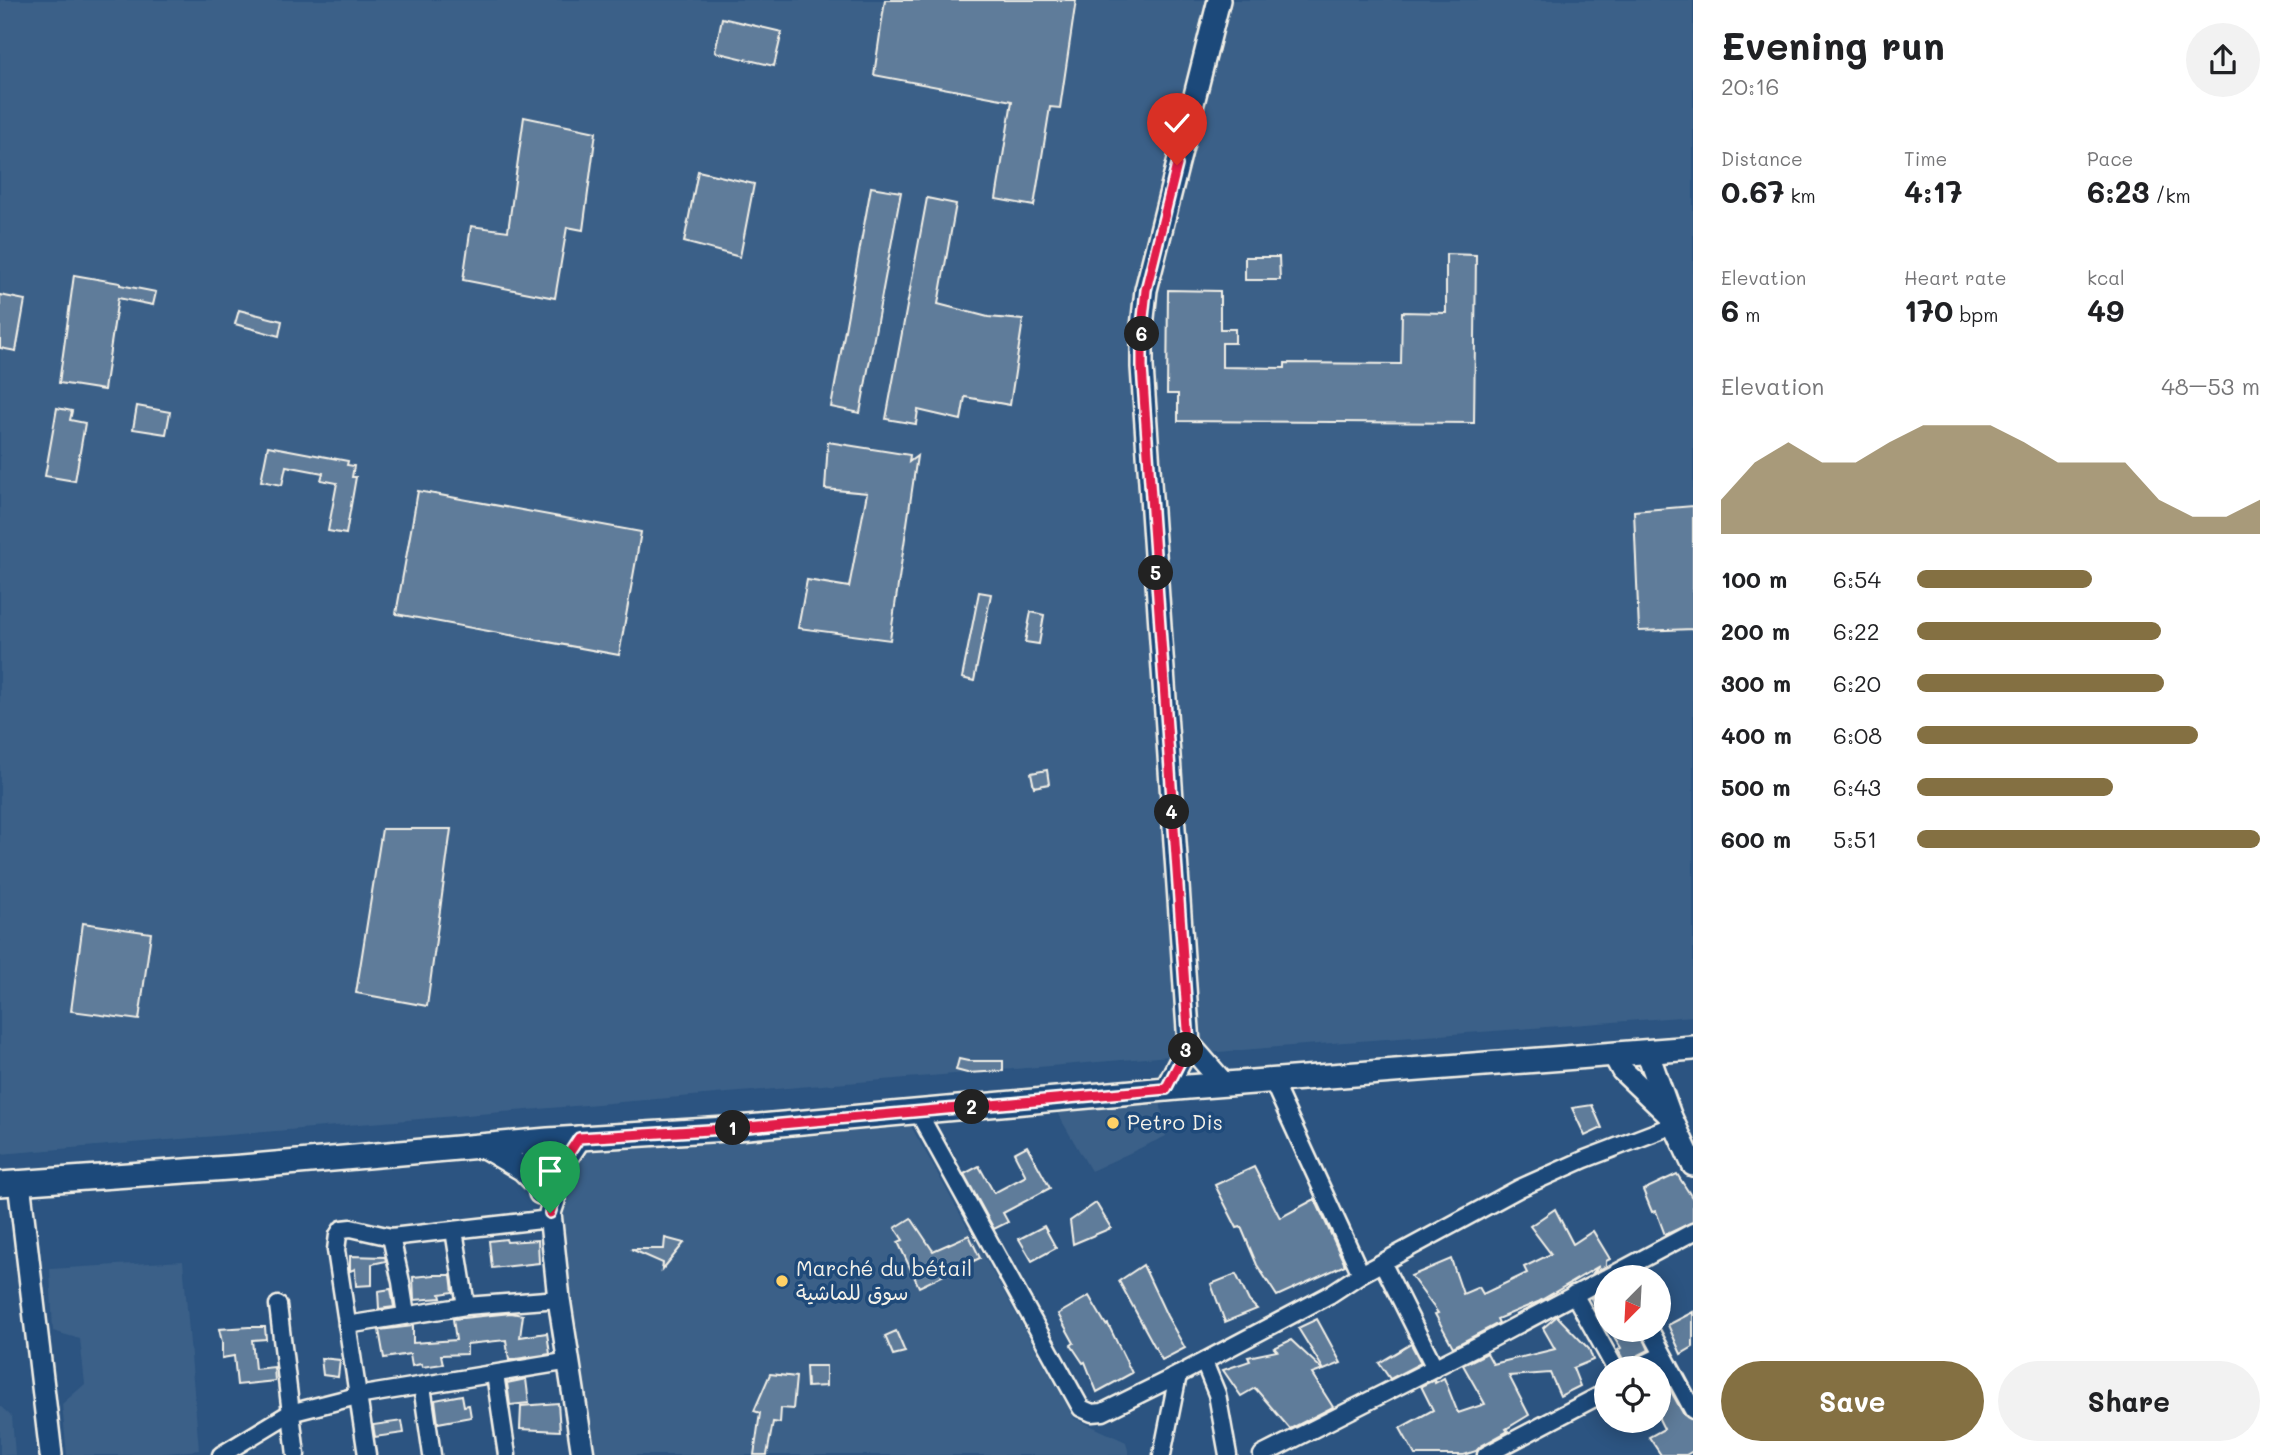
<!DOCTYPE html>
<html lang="en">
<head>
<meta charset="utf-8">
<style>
  :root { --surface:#fff; --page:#f2f2f2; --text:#202124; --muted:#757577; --accent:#847042 }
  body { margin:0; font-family:Mali,"Playpen Sans Arabic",sans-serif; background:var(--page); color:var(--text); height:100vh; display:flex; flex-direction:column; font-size:26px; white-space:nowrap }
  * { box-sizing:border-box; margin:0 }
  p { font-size:23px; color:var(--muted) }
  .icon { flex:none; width:38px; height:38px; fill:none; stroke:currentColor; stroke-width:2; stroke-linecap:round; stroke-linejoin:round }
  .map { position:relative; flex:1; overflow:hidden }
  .sheet { display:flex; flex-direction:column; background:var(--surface); width:595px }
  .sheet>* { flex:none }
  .needle { width:46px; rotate:204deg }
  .controls { position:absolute; left:1594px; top:1265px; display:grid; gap:14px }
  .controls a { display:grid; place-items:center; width:77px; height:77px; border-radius:50%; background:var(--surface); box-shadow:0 4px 18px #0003; font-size:35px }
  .pin { position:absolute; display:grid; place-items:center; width:60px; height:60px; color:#fff; margin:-72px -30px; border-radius:50% 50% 50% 0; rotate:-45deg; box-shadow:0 0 7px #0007 }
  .pin .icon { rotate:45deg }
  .km { position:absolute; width:35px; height:35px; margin:-18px; border-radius:50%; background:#222; color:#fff; font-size:19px; line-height:35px; text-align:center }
  .round { display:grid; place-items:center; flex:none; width:74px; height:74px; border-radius:37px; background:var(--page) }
  .overview { display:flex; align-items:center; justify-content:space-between; height:119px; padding:0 28px }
  h1 { font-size:38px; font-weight:800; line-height:52px }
  .stats { display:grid; grid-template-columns:repeat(3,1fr); gap:10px; height:119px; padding:7px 28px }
  .stats div { display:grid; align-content:center }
  .stats b { font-size:30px; font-weight:800 }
  .stats small { font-size:19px; font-weight:400 }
  .stats p { font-size:19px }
  .chart { height:196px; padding:14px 28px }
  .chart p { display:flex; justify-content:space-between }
  .chart svg { width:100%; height:126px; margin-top:7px; fill:var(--accent); opacity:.7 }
  .button { display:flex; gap:14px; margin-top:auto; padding:14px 28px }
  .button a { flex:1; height:80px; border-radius:42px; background:var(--accent); color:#fff; font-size:28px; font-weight:800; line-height:80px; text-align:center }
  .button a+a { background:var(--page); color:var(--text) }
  ul { padding:0 28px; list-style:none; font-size:23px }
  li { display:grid; grid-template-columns:112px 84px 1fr; align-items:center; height:52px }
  li i { height:18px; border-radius:9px; background:var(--accent) }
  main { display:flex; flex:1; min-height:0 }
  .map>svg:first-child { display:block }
</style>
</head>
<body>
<main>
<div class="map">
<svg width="1693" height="1455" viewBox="0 0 1693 1455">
  <rect width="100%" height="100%" fill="#2c5481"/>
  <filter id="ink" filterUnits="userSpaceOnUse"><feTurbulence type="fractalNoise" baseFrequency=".0143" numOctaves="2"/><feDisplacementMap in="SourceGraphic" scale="14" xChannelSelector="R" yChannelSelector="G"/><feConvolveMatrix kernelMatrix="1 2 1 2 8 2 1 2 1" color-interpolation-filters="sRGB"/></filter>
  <g filter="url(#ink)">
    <g fill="#3b6088">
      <path d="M0,0H1693V1016L1278,1047L0,1154Z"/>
      <path d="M1160,1101L1166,1136L1091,1171L1055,1109Z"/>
      <path d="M907,1119L1074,1418L1126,1442L1129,1455H590L545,1144Z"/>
      <path d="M183,1261L199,1450L146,1455H67L62,1404L85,1384L80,1339L53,1331L50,1269Z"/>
      <path d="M0,1406L12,1417L15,1455H0Z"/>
    </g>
    <g fill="#5e7b9a" stroke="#f4f1e8" stroke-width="2">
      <path d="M885,0H1076L1060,108L1050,107L1034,206L996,199L1012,101L874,75Z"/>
      <path d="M722,18L782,32L774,66L715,52Z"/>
      <path d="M524,117L596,132L583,230L567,227L555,298L463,280L471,226L508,231Z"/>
      <path d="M698,171L754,184L740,257L684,242Z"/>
      <path d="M871,187L901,192L860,413L831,407Z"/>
      <path d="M927,198L956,204L938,304L988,317L1023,320L1010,405L965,397L961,420L918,410L916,424L886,419Z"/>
      <path d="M1446,254L1476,255L1474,423L1178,421V394H1167L1168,290L1220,291V329H1235V343H1222V367L1285,368V363L1401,364L1402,312L1446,313Z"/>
      <path d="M1245,257H1279L1280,280H1245Z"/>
      <path d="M74,275L120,283V285L156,292L153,305L118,298L104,390L59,383Z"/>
      <path d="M0,295L25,300L16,351L0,348Z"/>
      <path d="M239,310L282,321L279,336L235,324Z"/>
      <path d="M137,406L170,412L166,434L133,429Z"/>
      <path d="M57,408L72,411L70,420L85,423L75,481L45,476Z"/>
      <path d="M828,442L910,455L909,462L917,456L890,640L798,628L807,580L849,587L867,493L825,489Z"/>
      <path d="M268,446L348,461L347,465L354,466L352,477H356L346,534L328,531L337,483L321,480L323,473L286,466L282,485L261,481Z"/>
      <path d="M418,491L641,532L619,655L396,614Z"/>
      <path d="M1693,506V629L1639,631L1634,511Z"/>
      <path d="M979,592L991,594L974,681L962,678Z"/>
      <path d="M1031,612L1044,615L1039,644L1025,642Z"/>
      <path d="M1047,770L1049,784L1034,787L1031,773Z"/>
      <path d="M382,829H451L427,1006L356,993Z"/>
      <path d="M83,923L151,933L139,1020L71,1011Z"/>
      <path d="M959,1059L968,1061H1003V1071L967,1073L956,1070Z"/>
      <path d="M1592,1105L1602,1128L1585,1136L1572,1108Z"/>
      <path d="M1027,1146L1050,1188L1003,1213L1008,1222L994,1229L964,1174L979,1166L994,1193L1026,1176L1014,1153Z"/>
      <path d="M1254,1167L1280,1218L1315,1199L1345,1265L1277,1296L1257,1265L1241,1227L1237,1228L1215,1185Z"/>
      <path d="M1677,1174L1693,1199V1222L1665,1235L1656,1211L1652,1212L1643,1190Z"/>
      <path d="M1096,1203L1111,1228L1073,1244L1070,1221Z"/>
      <path d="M1555,1209L1573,1244L1593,1231L1610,1259L1606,1261V1266L1592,1274L1599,1266L1538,1302L1497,1319L1499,1323L1453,1347L1435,1314L1438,1313L1411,1276L1451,1259L1463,1294L1479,1287L1483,1294L1527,1273L1524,1267L1551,1254L1530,1226Z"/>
      <path d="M911,1218L933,1251L969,1235L980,1258L919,1287L898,1242L903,1240L895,1228Z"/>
      <path d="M1044,1226L1056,1248L1032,1261L1019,1239Z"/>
      <path d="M665,1238L684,1243L662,1270L663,1263L631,1249H664Z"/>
      <path d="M506,1239L507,1242L538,1240L539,1263L492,1268L489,1241Z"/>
      <path d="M350,1256L385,1257L386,1261L372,1264V1285L356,1286L355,1269L350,1271Z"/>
      <path d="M1143,1265L1167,1316L1185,1348L1162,1360L1119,1281Z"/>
      <path d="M1236,1274L1249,1301L1257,1309L1225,1322L1211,1284Z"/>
      <path d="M434,1275H451L453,1292L440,1294L441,1298L414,1300L413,1277Z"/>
      <path d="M391,1289L394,1307L379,1309L378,1291Z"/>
      <path d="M1606,1290V1328L1593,1308L1595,1307L1591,1298Z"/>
      <path d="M1089,1296L1106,1325L1108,1324L1132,1373L1097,1392L1085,1362L1083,1363L1071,1345L1074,1343L1058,1314Z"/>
      <path d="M1693,1312V1347L1681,1354L1668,1325Z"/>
      <path d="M511,1313L523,1315L520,1337L547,1333L550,1354L509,1360L506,1340L467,1344V1354L441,1355L443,1364L422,1367L421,1364L412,1366L410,1354L384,1358L379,1330L413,1326V1343L456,1340L453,1319Z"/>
      <path d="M1557,1316L1589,1349L1593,1360L1573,1368L1580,1386L1560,1396L1550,1373L1509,1376L1529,1415L1506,1429L1508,1431L1481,1446L1476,1451L1464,1455H1415L1400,1428L1433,1410L1421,1386L1434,1380L1435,1383L1444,1378L1458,1413L1485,1404L1463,1365L1487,1353L1493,1364L1555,1349L1543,1328Z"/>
      <path d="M1317,1319L1341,1363L1324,1370L1298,1328Z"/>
      <path d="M249,1327H265L266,1339L252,1340L255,1369L274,1367L275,1381L237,1385L234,1356L222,1358V1342L219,1329Z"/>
      <path d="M1610,1330H1640L1649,1350L1631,1359L1626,1365L1618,1350L1621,1348Z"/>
      <path d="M896,1331L905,1352L893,1355L885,1336Z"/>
      <path d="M1291,1340L1323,1370L1312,1374L1333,1407L1290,1429L1255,1388L1241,1396L1223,1370L1250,1361L1248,1357L1277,1351L1274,1348Z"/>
      <path d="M1411,1344L1421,1363L1390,1379L1379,1363Z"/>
      <path d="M321,1358L340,1360L338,1377L323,1375Z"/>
      <path d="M806,1366H826V1386L807,1387Z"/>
      <path d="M770,1374L796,1377L793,1409L781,1408L780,1423L773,1422L767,1455H754L760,1413L754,1411Z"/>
      <path d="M1662,1375L1684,1415L1693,1420V1451L1686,1455H1661L1649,1437L1664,1429L1659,1419V1376Z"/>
      <path d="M526,1379L529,1403L510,1405L507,1383Z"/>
      <path d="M462,1395L464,1406L469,1405L471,1417L438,1423L435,1400Z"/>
      <path d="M558,1403L560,1431L520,1429L521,1406Z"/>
      <path d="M402,1421L404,1433L375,1437L373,1425Z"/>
    </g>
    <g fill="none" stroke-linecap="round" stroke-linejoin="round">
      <g stroke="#f4f1e8" stroke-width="21">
        <g id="minor">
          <path d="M1272,1080L1361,1274"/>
          <path d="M918,1112L1081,1408L1092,1413L1103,1412L1178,1375L1162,1455"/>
          <path d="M454,1230L466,1306"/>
          <path d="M391,1237L401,1282L406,1315"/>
          <path d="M1383,1264L1435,1368"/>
          <path d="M1607,1278L1693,1232"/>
          <path d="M1574,1294L1615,1368"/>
          <path d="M278,1305L296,1455"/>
          <path d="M347,1325L466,1306L559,1299"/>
          <path d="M1650,1330L1693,1410"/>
          <path d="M1204,1362L1217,1394L1228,1455"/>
          <path d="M1636,1368L1663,1355"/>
          <path d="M495,1374L507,1455"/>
          <path d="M1178,1375L1329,1295L1361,1274L1520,1188L1585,1159L1674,1125"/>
          <path d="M422,1386L432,1455"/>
          <path d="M221,1455L290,1413L357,1396L570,1361"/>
          <path d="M367,1455L336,1250L338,1235L342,1229L351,1228L391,1237L550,1219"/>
          <path d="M1262,1455L1493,1338L1606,1278"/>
          <path d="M1486,1455L1606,1392"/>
        </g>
      </g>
      <g stroke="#f4f1e8" stroke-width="26">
        <g id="tertiary">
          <path d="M1189,1044L1224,1084"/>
          <path d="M1647,1051L1670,1115L1693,1165"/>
          <path d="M1614,1055L1622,1070L1668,1114"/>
          <path d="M1166,1089L1189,1044L1142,367V327L1146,290L1219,0"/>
          <path d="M548,1140L554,1201L550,1213L559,1299L583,1455"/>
          <path d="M530,1142L540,1193"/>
          <path d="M19,1182L51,1455"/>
        </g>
      </g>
      <g stroke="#f4f1e8" stroke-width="28">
        <g id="secondary">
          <path d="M484,1146L523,1169L538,1184"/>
          <path d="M552,1179L579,1138"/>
          <path d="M0,1184L242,1167L548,1140L726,1129L1188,1087L1693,1048"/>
        </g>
      </g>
      <use href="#minor" stroke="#1f4a7a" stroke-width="16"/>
      <use href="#tertiary" stroke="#1f4a7a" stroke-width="21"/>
      <use href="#secondary" stroke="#1f4a7a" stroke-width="23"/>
    </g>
  </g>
  <g fill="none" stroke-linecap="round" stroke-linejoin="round" filter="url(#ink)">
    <g stroke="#fff" stroke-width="14">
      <path id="route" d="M550,1213L554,1201L552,1179L579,1138L726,1129L1166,1089L1189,1044L1142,367V327L1146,290L1177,165"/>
    </g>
    <use href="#route" stroke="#e11d48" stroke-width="9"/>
  </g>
  <g fill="#ffd166" stroke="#1f4a7a" stroke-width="2.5">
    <circle cx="1113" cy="1123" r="7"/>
    <circle cx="782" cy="1281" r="7"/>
  </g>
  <g text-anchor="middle" stroke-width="7" stroke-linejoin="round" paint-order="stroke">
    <g font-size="21" fill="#f4f1e8" stroke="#1f4a7a" text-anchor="start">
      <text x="1127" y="1130">Petro Dis</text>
      <text x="796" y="1276">Marché du bétail<tspan x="796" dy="24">سوق للماشية</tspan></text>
    </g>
  </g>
</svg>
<div class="controls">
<a><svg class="needle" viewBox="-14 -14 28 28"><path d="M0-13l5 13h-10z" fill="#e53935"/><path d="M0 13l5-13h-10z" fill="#757577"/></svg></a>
<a><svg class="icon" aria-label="locate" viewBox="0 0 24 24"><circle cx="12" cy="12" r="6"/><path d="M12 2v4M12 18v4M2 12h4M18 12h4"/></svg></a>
</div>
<div class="pin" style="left:550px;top:1213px;background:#1e9e55"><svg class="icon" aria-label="arrive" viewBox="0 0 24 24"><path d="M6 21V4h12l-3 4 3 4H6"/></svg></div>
<div class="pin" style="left:1177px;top:165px;background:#d93025"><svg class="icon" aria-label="check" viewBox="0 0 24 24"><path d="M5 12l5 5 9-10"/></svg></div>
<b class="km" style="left:733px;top:1128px">1</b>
<b class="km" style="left:972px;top:1107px">2</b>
<b class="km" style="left:1186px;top:1050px">3</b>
<b class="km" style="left:1172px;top:812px">4</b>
<b class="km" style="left:1156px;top:573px">5</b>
<b class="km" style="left:1142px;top:334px">6</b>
</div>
<section class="sheet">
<div class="overview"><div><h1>Evening run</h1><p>20:16</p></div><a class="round"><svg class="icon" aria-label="share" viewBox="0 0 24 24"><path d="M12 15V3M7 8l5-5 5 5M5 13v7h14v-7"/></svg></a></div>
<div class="stats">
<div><p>Distance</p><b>0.67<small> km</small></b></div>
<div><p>Time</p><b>4:17</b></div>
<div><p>Pace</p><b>6:23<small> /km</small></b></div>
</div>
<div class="stats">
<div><p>Elevation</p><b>6<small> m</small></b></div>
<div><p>Heart rate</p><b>170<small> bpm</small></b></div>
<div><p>kcal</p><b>49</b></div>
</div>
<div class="chart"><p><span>Elevation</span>48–53 m</p>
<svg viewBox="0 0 160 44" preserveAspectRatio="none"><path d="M0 44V32L10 19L20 12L30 19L40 19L50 12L60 6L70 6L80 6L90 12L100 19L110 19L120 19L130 32L140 38L150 38L160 32V44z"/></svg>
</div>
<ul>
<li><b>100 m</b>6:54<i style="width:51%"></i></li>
<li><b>200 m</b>6:22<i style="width:71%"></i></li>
<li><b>300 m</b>6:20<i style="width:72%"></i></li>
<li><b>400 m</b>6:08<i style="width:82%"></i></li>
<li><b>500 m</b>6:43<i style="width:57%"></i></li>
<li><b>600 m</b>5:51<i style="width:100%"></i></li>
</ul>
<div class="button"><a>Save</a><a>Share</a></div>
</section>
</main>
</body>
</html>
